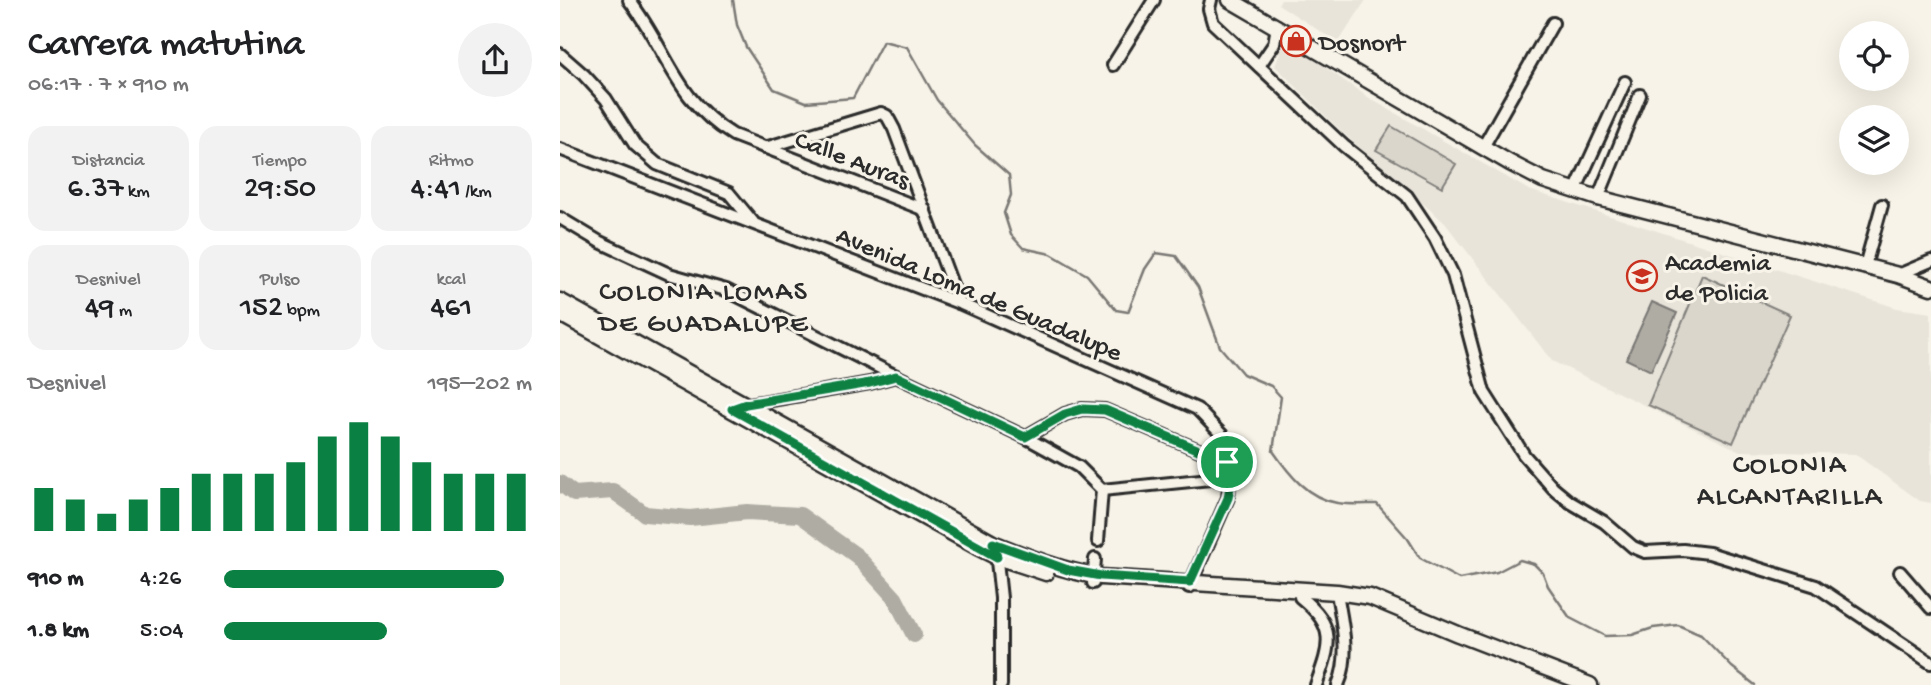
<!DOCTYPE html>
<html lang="es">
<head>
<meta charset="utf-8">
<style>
  :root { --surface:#fff; --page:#f2f2f2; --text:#202124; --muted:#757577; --accent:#0b8043 }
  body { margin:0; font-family:"Gochi Hand",sans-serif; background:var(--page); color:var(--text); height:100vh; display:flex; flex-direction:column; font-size:26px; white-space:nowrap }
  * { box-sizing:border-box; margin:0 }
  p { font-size:23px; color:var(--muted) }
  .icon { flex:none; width:38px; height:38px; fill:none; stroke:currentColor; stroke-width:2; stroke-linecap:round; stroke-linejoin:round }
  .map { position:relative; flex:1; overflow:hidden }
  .details { display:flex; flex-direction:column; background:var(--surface); width:560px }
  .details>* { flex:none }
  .tools { position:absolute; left:1279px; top:21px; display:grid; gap:14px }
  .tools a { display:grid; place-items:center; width:70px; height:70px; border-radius:50%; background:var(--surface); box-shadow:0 7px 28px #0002; font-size:35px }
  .pin { position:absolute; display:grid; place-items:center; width:60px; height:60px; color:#fff; margin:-30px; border:4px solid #fff; border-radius:50%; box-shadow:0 2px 7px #0007 }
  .round { display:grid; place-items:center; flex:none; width:74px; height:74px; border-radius:37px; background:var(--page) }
  .overview { display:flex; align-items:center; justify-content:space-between; height:119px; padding:0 28px }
  h1 { font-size:38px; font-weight:600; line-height:52px }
  .metrics { display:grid; grid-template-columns:repeat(3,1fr); gap:10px; height:119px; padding:7px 28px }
  .metrics div { display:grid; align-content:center; border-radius:18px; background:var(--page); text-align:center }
  .metrics b { font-size:30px; font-weight:600 }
  .metrics small { font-size:19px; font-weight:400 }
  .metrics p { font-size:19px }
  .chart { height:196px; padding:14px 28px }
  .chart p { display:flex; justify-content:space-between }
  .chart svg { width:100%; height:126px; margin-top:7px; stroke:var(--accent); stroke-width:6 }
  ul { padding:0 28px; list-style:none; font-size:23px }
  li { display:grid; grid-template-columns:112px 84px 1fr; align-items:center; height:52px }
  li i { height:18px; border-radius:9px; background:var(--accent) }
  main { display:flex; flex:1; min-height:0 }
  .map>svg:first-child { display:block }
</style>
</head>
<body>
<main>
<section class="details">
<div class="overview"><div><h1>Carrera matutina</h1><p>06:17 · 7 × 910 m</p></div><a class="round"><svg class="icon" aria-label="share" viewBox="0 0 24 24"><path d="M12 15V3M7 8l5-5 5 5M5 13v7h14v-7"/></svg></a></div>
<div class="metrics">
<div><p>Distancia</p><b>6.37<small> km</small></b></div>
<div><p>Tiempo</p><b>29:50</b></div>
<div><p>Ritmo</p><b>4:41<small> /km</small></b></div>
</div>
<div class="metrics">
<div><p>Desnivel</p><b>49<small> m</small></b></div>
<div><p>Pulso</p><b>152<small> bpm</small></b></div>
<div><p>kcal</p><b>461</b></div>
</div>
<div class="chart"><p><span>Desnivel</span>195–202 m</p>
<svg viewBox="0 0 160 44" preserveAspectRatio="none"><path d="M5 44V29M15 44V33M25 44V38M35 44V33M45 44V29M55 44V24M65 44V24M75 44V24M85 44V20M95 44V11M105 44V6M115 44V11M125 44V20M135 44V24M145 44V24M155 44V24"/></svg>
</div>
<ul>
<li><b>910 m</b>4:26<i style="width:91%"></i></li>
<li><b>1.8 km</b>5:04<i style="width:53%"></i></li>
</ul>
</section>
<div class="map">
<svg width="1371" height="685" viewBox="0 0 1371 685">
  <rect width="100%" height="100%" fill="#f7f3e8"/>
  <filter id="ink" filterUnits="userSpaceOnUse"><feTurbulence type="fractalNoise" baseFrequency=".0143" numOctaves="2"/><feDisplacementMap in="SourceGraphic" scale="14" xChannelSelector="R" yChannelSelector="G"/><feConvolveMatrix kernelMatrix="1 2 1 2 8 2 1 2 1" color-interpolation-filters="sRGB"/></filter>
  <g filter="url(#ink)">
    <g fill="#e8e4da">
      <path d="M721,0H806L778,43L718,4Z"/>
      <path d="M725,39L809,98L969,190L1337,308L1371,313V503L1360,501L1295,454L1180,451L992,361L885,223L781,131L715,66Z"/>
    </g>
    <g fill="#dad6cc" stroke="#82807c" stroke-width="2">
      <path d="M831,126L896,164L882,187L816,150Z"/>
      <path d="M1142,275L1230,315L1173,443L1088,405Z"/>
    </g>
    <path fill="#afaca4" stroke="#7a7874" stroke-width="2" d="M1092,302L1117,313L1091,371L1066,359Z"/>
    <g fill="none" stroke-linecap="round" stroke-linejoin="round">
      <path stroke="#7a7874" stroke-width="2.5" d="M173,0L177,25L186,47L214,89L246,102L293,98L323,41L347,47L377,100L415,145L449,175L451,195L444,213L451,235L463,248L491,254L527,275L556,310L568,312L585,269L596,253L616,256L638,287L660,347L683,374L711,386L721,397L713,451C729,474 747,498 777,503C790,505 804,504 817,504L848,539L860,558L899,579L937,572L960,560L974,564L983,573L988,586L1010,618L1045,636L1072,635L1093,628L1118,625L1141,635L1172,667L1195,685"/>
      <path stroke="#afaca4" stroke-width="16" d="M0,483L14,494L53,491L85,514L130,518L187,512L240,515L297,556L335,598L354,635"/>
      <g stroke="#2b2b2b" stroke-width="16">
        <g id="minor">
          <path d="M69,0C108,50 114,99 173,135L365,210"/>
          <path d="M651,0L649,9L653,23L784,146L847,196L875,238L893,275L924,392L964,455L993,488L1010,502L1044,522L1073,547L1085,552L1123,550L1149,553L1256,586L1371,663"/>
          <path d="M0,54L24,75L46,99L75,145L97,164L169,193L193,222"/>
          <path d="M553,65L594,0"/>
          <path d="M699,66L714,44L717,26"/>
          <path d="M923,147L993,23"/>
          <path d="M205,148L321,113L327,116L334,129L399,303"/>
          <path d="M0,149L399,303L637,409L662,435L670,477L668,498L629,587"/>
          <path d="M1015,191L1065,82"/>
          <path d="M1038,198L1080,95"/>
          <path d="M0,218L40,242L109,274L166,290L336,376L465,437L519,467L542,490L538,541"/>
          <path d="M1305,266L1322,205"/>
          <path d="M1338,275L1371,261"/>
          <path d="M184,405L310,383L336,376"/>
          <path d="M465,437L505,414L522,409L545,410L667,462"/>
          <path d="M542,490L670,477"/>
          <path d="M436,552L441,598V685"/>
          <path d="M1340,572L1371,608"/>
          <path d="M533,583L535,559"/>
          <path d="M740,597C777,627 771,644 756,685"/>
          <path d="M778,599C783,627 790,658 778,685"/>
        </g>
      </g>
      <g stroke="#2b2b2b" stroke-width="19">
        <g id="secondary">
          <path d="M670,0L950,163L983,180L1038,198L1338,275L1371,287"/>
          <path d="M0,301L433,543C468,557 503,571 541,577L777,592L810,597L898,634L1030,685"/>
          <path d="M0,314L417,547L437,557L486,573"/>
        </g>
      </g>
      <use href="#minor" stroke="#f7f3e8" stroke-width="10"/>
      <use href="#secondary" stroke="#f7f3e8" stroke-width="14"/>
    </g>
  </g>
  <g fill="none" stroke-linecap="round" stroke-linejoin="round" filter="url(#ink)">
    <g stroke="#fff" stroke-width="14">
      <path id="route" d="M336,376L465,437L505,414L522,409L545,410L667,462L670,487L668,498L630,582L541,576L508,570L433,543L437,557L172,409L186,404L310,383Z"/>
    </g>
    <use href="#route" stroke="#0b8043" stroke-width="9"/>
  </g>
  <defs>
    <g id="shop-ring" transform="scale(1.575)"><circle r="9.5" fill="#f7f3e8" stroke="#c8321e" stroke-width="1.5"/><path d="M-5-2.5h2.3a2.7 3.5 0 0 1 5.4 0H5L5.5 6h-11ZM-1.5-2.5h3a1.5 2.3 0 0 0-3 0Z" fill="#c8321e"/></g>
    <g id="school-ring" transform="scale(1.575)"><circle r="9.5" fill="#f7f3e8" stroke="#c8321e" stroke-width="1.5"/><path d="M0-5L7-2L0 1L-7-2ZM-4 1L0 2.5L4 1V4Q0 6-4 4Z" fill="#c8321e"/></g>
  </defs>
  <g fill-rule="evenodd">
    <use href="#shop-ring" x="736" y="41"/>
    <use href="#school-ring" x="1082" y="276"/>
  </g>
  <g text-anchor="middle" stroke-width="6" stroke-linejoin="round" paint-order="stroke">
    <g font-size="26" fill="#2b2b2b" stroke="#f7f3e8" text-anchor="start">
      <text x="759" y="50">Dosnort</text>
      <text x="1105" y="270">Academia<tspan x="1105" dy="30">de Policia</tspan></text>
    </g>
    <g font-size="26" fill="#2b2b2b" stroke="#f7f3e8">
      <text transform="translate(293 158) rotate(21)" y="9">Calle Auras</text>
      <text transform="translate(420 292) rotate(23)" y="9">Avenida Loma de Guadalupe</text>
    </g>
    <g font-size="28" letter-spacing="2" fill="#2b2b2b" stroke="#f7f3e8">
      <text x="144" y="299">COLONIA LOMAS<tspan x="144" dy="32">DE GUADALUPE</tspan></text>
      <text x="1230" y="472">COLONIA<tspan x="1230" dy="32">ALCANTARILLA</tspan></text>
    </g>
  </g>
</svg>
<div class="tools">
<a><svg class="icon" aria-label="locate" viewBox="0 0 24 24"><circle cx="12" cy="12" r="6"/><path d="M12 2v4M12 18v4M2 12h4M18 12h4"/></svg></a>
<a><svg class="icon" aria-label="layers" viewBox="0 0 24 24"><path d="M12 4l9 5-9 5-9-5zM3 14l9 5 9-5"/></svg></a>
</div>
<div class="pin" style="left:667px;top:462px;background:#1e9e55"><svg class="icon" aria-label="arrive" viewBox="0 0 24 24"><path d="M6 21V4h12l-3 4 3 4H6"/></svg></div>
</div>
</main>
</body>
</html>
